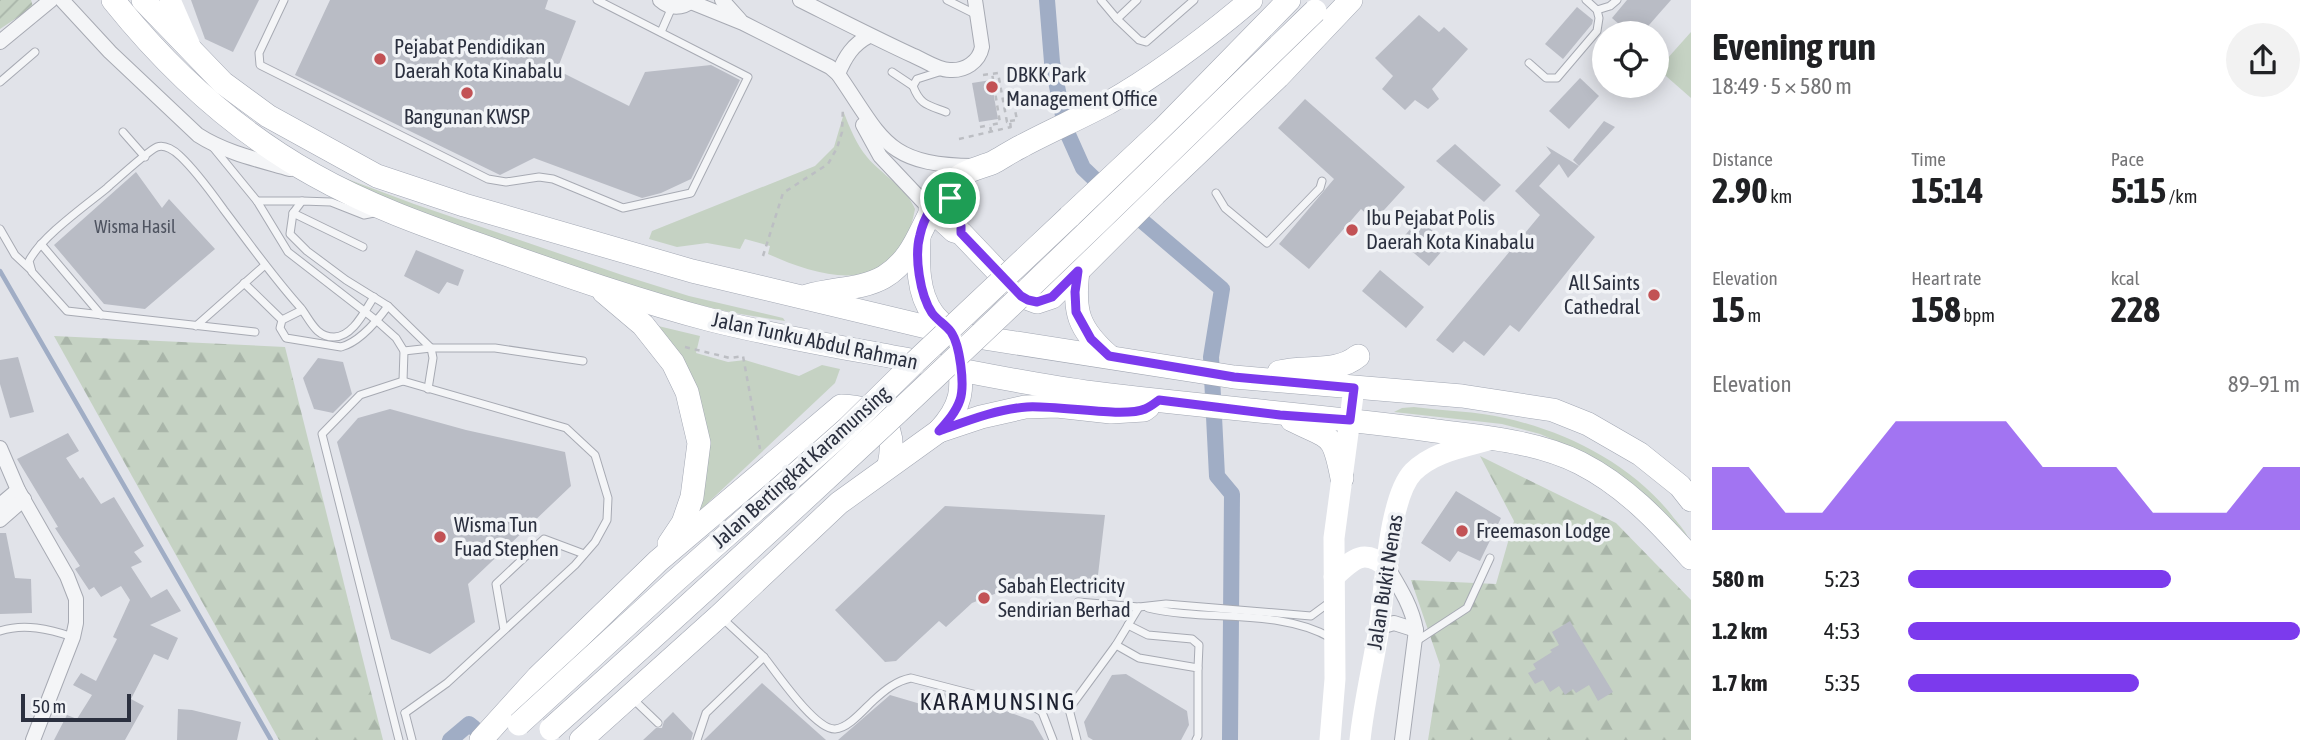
<!DOCTYPE html>
<html lang="en">
<head>
<meta charset="utf-8">
<style>
  :root { --surface:#fff; --page:#f2f2f2; --text:#202124; --muted:#757577; --accent:#7c3aed }
  body { margin:0; font-family:"Asap Condensed",sans-serif; background:var(--page); color:var(--text); height:100vh; display:flex; flex-direction:column; font-size:26px; white-space:nowrap }
  * { box-sizing:border-box; margin:0 }
  p { font-size:23px; color:var(--muted) }
  .icon { flex:none; width:38px; height:38px; fill:none; stroke:currentColor; stroke-width:2; stroke-linecap:round; stroke-linejoin:round }
  .map { position:relative; flex:1; overflow:hidden }
  .sheet { display:flex; flex-direction:column; background:var(--surface); width:630px }
  .sheet>* { flex:none }
  .fabs { position:absolute; left:1592px; top:21px; display:grid; gap:14px }
  .fabs a { display:grid; place-items:center; width:77px; height:77px; border-radius:50%; background:var(--surface); box-shadow:0 4px 18px #0003; font-size:35px }
  .scale { position:absolute; left:21px; bottom:18px; width:110px; box-sizing:border-box; padding-left:7px; border:4px solid #2b303f; border-top:0; font-size:19px; line-height:24px; white-space:nowrap; color:#2b303f; -webkit-text-stroke:5px #f1f3f6; paint-order:stroke }
  .pin { position:absolute; display:grid; place-items:center; width:60px; height:60px; color:#fff; margin:-30px; border:4px solid #fff; border-radius:50%; box-shadow:0 2px 7px #0007 }
  .round { display:grid; place-items:center; flex:none; width:74px; height:74px; border-radius:37px; background:var(--page) }
  .summary { display:flex; align-items:center; justify-content:space-between; height:119px; padding:0 21px }
  h1 { font-size:38px; font-weight:700; line-height:52px }
  .stats { display:grid; grid-template-columns:repeat(3,1fr); gap:10px; height:119px; padding:7px 21px }
  .stats div { display:grid; align-content:center }
  .stats b { font-size:35px; font-weight:700 }
  .stats small { font-size:19px; font-weight:400 }
  .stats p { font-size:19px }
  .chart { height:196px; padding:14px 21px }
  .chart p { display:flex; justify-content:space-between }
  .chart svg { width:100%; height:126px; margin-top:7px; fill:var(--accent); opacity:.7 }
  ul { padding:0 21px; list-style:none; font-size:23px }
  li { display:grid; grid-template-columns:112px 84px 1fr; align-items:center; height:52px }
  li i { height:18px; border-radius:9px; background:var(--accent) }
  main { display:flex; flex:1; min-height:0 }
  .map>svg:first-child { display:block }
</style>
</head>
<body>
<main>
<div class="map">
<svg width="1691" height="740" viewBox="0 0 1691 740">
  <defs>
    <pattern id="forest-firs" width="22" height="20" patternUnits="userSpaceOnUse" patternTransform="scale(1.75)"><rect width="22" height="20" fill="#c5d2c3"/><path d="M5 1l3.5 6h-7zM16 11l3.5 6h-7z" fill="#a9b5a9"/></pattern>
    <pattern id="garden-furrows" width="10" height="10" patternUnits="userSpaceOnUse" patternTransform="scale(1.75)"><rect width="10" height="10" fill="#c5d2c3"/><path d="M-1 1l2-2M0 10L10 0M9 11l2-2" fill="none" stroke="#a9b5a9"/></pattern>
  </defs>
  <rect width="100%" height="100%" fill="#e1e3e9"/>
  <g fill="#c5d2c3">
    <path d="M1691,32V98L1658,69Z"/>
    <path d="M844,113C850,128 856,144 867,157C881,174 907,188 915,209C899,296 830,282 768,254L770,246L745,239L740,249L707,243L677,247L649,239L652,231L815,166L834,147Z"/>
    <path d="M326,171L414,204L625,276L689,296L783,318L785,321L734,313L687,302L623,283L412,211Z"/>
    <path d="M654,325L700,336L696,353L728,362L745,360L799,376L822,365L840,369L835,383L695,515L702,447Z"/>
    <path d="M1414,407C1444,411 1476,411 1505,418C1567,432 1629,463 1670,513C1678,524 1691,535 1691,549L1577,450L1540,434L1502,424L1394,412L1402,408Z"/>
  </g>
  <g fill="url(#forest-firs)">
    <path d="M54,336L285,347L383,740H279Z"/>
    <path d="M1480,456L1616,523L1691,600V740H1428L1440,665L1411,580L1496,584L1514,521Z"/>
  </g>
  <path fill="url(#garden-furrows)" d="M0,0H31L33,7L0,29Z"/>
  <g fill="none" stroke-linecap="round" stroke-linejoin="round">
    <path stroke="#a0adc5" stroke-width="4.5" d="M0,271L271,740"/>
    <g stroke="#a0adc5" stroke-width="16">
      <path d="M1047,0L1052,62L1066,130L1083,168L1107,191"/>
      <path d="M1127,208L1222,289L1211,357L1217,476L1232,494L1230,740"/>
      <path d="M450,740L469,724L474,728"/>
    </g>
  </g>
  <g fill="#b9bcc5">
    <path d="M191,0H259L233,52L205,39Z"/>
    <path d="M330,0H548L545,9L576,21L557,70L629,106L645,72L711,65L740,80L691,179L661,193L642,198L534,158L500,175L295,75Z"/>
    <path d="M1627,0H1671L1642,33H1629L1612,18Z"/>
    <path d="M1577,7L1593,20L1592,24L1563,59L1545,44Z"/>
    <path d="M1419,15L1439,32L1444,27L1468,49L1432,89L1439,99L1428,109L1415,100L1405,110L1382,89L1393,76L1375,58Z"/>
    <path d="M1580,78L1599,96L1569,129L1549,111Z"/>
    <path d="M991,80L998,119L979,122L972,83Z"/>
    <path d="M1305,99L1405,187L1374,221L1361,209L1309,269L1279,244L1334,179L1278,128Z"/>
    <path d="M1604,121L1615,127L1579,166L1573,160Z"/>
    <path d="M1455,144L1501,185L1484,202L1436,161Z"/>
    <path d="M1546,146L1579,166L1568,178L1559,164L1539,186L1595,237L1519,332L1510,325L1484,356L1464,341L1453,353L1436,340L1540,215L1515,191L1551,153Z"/>
    <path d="M136,172L162,208L169,199L215,249L145,309L104,304L54,245Z"/>
    <path d="M1419,219L1448,244L1429,266L1400,241Z"/>
    <path d="M416,250L464,270L458,286L447,282L439,294L404,276Z"/>
    <path d="M1380,270L1424,307L1406,328L1362,291Z"/>
    <path d="M18,357L34,412L10,418L0,384V360Z"/>
    <path d="M318,358L343,362L352,394L333,413L314,409L303,378Z"/>
    <path d="M390,409L466,430L565,452L571,486L468,584L475,622L430,654L391,639L337,442L358,418Z"/>
    <path d="M68,433L79,451L66,458L80,479L83,477L101,504L114,497L144,546L134,552L142,562L131,567L151,598L167,589L181,611L150,625L178,638L168,660L154,654L131,699L144,706L125,740H54L67,715L77,719L92,695L73,685L81,673L96,681L117,639L113,637L130,600L121,586L101,597L94,587L89,590L75,569L80,566L55,528L58,527L17,459Z"/>
    <path d="M1456,491L1501,518L1480,561L1458,551L1450,562L1421,543Z"/>
    <path d="M945,506L1105,515L1098,575L1091,584L1034,581L1032,594L997,593L972,603L946,627L939,621L896,661L885,662L835,610Z"/>
    <path d="M0,533H6L15,578L31,579L32,613L0,614Z"/>
    <path d="M1570,621L1613,692L1598,701L1589,685L1576,693L1573,689L1565,695L1559,686L1550,692L1543,680L1535,684L1528,673L1536,669L1533,664L1552,652L1550,650L1559,645L1552,632Z"/>
    <path d="M1126,674L1187,711L1189,725L1181,740H1093L1088,737L1084,722L1112,675Z"/>
    <path d="M762,683L826,740H704Z"/>
    <path d="M943,693L990,705L1033,721L1044,740H838L890,695L924,705L940,700Z"/>
    <path d="M178,709L192,710L241,722L237,740H177Z"/>
    <path d="M673,712L693,733L691,740H643L656,728H662L664,721Z"/>
  </g>
  <g fill="none" stroke-linecap="round" stroke-linejoin="round">
    <g stroke="#a7aab3" stroke-width="9">
      <g id="lane">
        <path d="M284,0L259,53L260,65L488,179L506,182L539,177L553,179L623,208L691,193L748,77L597,0"/>
        <path d="M947,0L977,15"/>
        <path d="M1101,0L1117,19"/>
        <path d="M1137,0L1117,19L1139,40L1146,42L1194,0"/>
        <path d="M1586,0L1597,10L1610,6L1617,0"/>
        <path d="M661,32L672,7"/>
        <path d="M1529,63L1546,78H1557L1597,31L1599,18L1597,10"/>
        <path d="M892,72L913,86"/>
        <path d="M939,72L917,79L913,86C920,105 928,105 946,112"/>
        <path d="M0,82L35,52"/>
        <path d="M123,132L145,157"/>
        <path d="M212,146L257,201L288,252L377,321L396,338L404,351L403,381"/>
        <path d="M1216,193L1225,208L1267,243L1320,188L1322,181"/>
        <path d="M257,201H302"/>
        <path d="M293,213L363,247"/>
        <path d="M374,213L364,215L331,202L302,201L293,213L290,234L307,251L346,280L388,306L431,348L433,358L428,389"/>
        <path d="M0,229L15,255L31,270"/>
        <path d="M41,244L101,315"/>
        <path d="M244,283L282,320"/>
        <path d="M302,310L282,320L280,328L286,338L341,347C360,342 377,321 388,306"/>
        <path d="M196,326L265,265"/>
        <path d="M255,332L67,311L32,272L29,261C41,237 85,206 107,188C115,181 149,150 157,147C165,144 175,151 180,156C197,172 211,192 224,210C249,243 273,277 300,307C310,319 315,337 334,337C353,337 365,310 374,297"/>
        <path d="M404,351L431,348H495L583,361"/>
        <path d="M1078,602L1139,607L1166,604L1311,616L1330,602"/>
        <path d="M1148,608C1206,622 1280,608 1331,638"/>
        <path d="M721,617L764,657"/>
        <path d="M1128,625L1148,635L1192,639L1199,645L1198,668"/>
        <path d="M504,630L496,584L544,539L584,554"/>
        <path d="M0,631C24,623 49,629 73,637"/>
        <path d="M1415,642L1467,608L1490,558"/>
        <path d="M1116,645L1139,658L1198,668V736L1196,740"/>
        <path d="M633,699L658,723"/>
        <path d="M405,713L412,740"/>
        <path d="M399,740L322,434L360,395L403,381L566,428L595,455L608,498L607,520L595,542L575,565L447,683L405,713"/>
        <path d="M697,740L706,713L764,657C776,672 815,730 835,729C849,728 864,709 874,700C885,690 896,681 911,678L992,699L1032,706L1042,712L1053,740"/>
        <path d="M1077,740L1069,709L1116,645L1139,607"/>
      </g>
    </g>
    <g stroke="#a7aab3" stroke-width="16">
      <g id="street">
        <path d="M62,0L110,52L198,135C226,153 259,160 290,169"/>
        <path d="M660,0C670,9 682,9 693,0"/>
        <path d="M722,0L740,20"/>
        <path d="M800,0C838,19 875,38 914,56C924,60 938,70 950,70C965,71 979,62 982,47L975,0"/>
        <path d="M691,2L743,23L830,67L838,74C883,139 885,165 974,166"/>
        <path d="M0,42L51,0"/>
        <path d="M838,74C845,57 853,44 869,36"/>
        <path d="M863,125L880,156L930,209"/>
        <path d="M0,448L18,490L67,576L76,599V623L73,637L33,740"/>
        <path d="M0,505L18,490"/>
        <path d="M0,520L24,499"/>
        <path d="M1388,568C1400,588 1412,607 1416,630L1402,740"/>
        <path d="M1380,627L1394,623L1416,630"/>
      </g>
    </g>
    <g stroke="#a2a7b3" stroke-width="24">
      <g id="primary">
        <path d="M113,0C169,70 235,131 314,175C374,209 441,231 505,254C573,278 642,302 711,320C778,337 847,348 915,361C974,373 1034,385 1094,393C1205,407 1317,415 1429,430C1479,437 1534,440 1580,463C1625,486 1658,521 1691,558"/>
        <path d="M143,0L223,83L268,116L377,176L464,205L692,271L952,333L1234,377L1462,396L1553,410L1588,424L1640,454L1680,486L1691,500"/>
        <path d="M930,209L954,231L961,233L1021,296L1037,302L1052,297L1155,194L1278,77L1351,0"/>
        <path d="M1069,217L1162,130L1289,0"/>
        <path d="M919,238C918,263 917,293 933,314C938,321 946,327 952,333"/>
        <path d="M1078,271C1073,311 1078,329 1109,356"/>
        <path d="M604,292L643,325L673,363L687,392L699,443L692,497L683,523L669,544"/>
        <path d="M807,296C832,288 861,290 884,277C925,252 921,205 960,176C970,169 983,167 994,162C1003,157 1012,151 1022,146C1050,131 1080,118 1108,103C1159,74 1206,38 1251,0"/>
        <path d="M1279,372C1306,365 1336,374 1358,356"/>
        <path d="M1292,420C1332,440 1333,432 1342,478"/>
        <path d="M939,431L981,417L1025,407L1057,406L1111,412L1144,410L1148,407"/>
        <path d="M481,740L538,677L658,561L841,406C880,407 898,425 889,465"/>
        <path d="M581,740L719,616L839,503L939,431C962,406 964,389 958,356"/>
      </g>
    </g>
    <g stroke="#bcbec3" stroke-width="2.5" stroke-dasharray="5 5" stroke-linecap="butt">
      <path d="M983,75L998,73L1007,122L1010,121L1011,130"/>
      <path d="M1010,121L1017,120L1015,110"/>
      <path d="M980,127L990,125"/>
      <path d="M991,132L990,125L1000,123L992,73"/>
      <path d="M959,139L1011,127"/>
      <path d="M763,256L783,193L828,164L837,148L842,132L843,107"/>
      <path d="M685,347L730,358L743,356L760,449"/>
    </g>
    <use href="#lane" stroke="#f4f5f7" stroke-width="7"/>
    <use href="#street" stroke="#f4f5f7" stroke-width="14"/>
    <g stroke="#fff" stroke-width="21">
      <path d="M170,0L190,46"/>
      <path d="M1334,577C1354,558 1364,548 1388,568"/>
      <path d="M1330,740L1335,679L1334,538L1354,388"/>
      <path d="M1360,740C1364,702 1373,666 1379,628C1385,591 1388,498 1413,472C1434,451 1465,447 1492,439"/>
    </g>
    <use href="#primary" stroke="#fff" stroke-width="23"/>
    <g stroke="#a2a7b3" stroke-width="24" stroke-linecap="butt">
      <g id="primary-bridge">
        <path d="M519,724L674,582L848,428L915,362L1069,217"/>
        <path d="M551,729C685,609 818,488 949,364C1073,248 1193,129 1315,11"/>
      </g>
    </g>
    <use href="#primary-bridge" stroke="#fff" stroke-width="23"/>
  </g>
  <g fill="none" stroke-linecap="round" stroke-linejoin="round">
    <g stroke="#fff" stroke-width="14">
      <path id="route" d="M950,185L952,213L961,226V233L1021,296L1028,300L1037,302L1052,297L1078,271L1075,292L1076,312L1091,339L1109,356L1234,377L1354,388L1350,420L1280,415L1159,400C1155,403 1150,407 1145,409C1124,418 1056,405 1027,407C997,409 967,421 939,431C947,422 956,412 960,400C965,385 960,345 951,332C946,325 937,320 932,313C920,295 914,256 920,235C924,216 937,198 950,185Z"/>
    </g>
    <use href="#route" stroke="#7c3aed" stroke-width="9"/>
  </g>
  <g fill="#c25255" stroke="#f1f3f6" stroke-width="2.5">
    <circle cx="380" cy="59" r="7"/>
    <circle cx="992" cy="87" r="7"/>
    <circle cx="467" cy="93" r="7"/>
    <circle cx="1352" cy="230" r="7"/>
    <circle cx="1654" cy="295" r="7"/>
    <circle cx="1462" cy="531" r="7"/>
    <circle cx="440" cy="537" r="7"/>
    <circle cx="984" cy="598" r="7"/>
  </g>
  <g text-anchor="middle" stroke-width="7" stroke-linejoin="round" paint-order="stroke">
    <g font-size="18" fill="#4e5360">
      <text x="135" y="233">Wisma Hasil</text>
    </g>
    <g font-size="21" fill="#2b303f" stroke="#f1f3f6" text-anchor="start">
      <text x="394" y="54">Pejabat Pendidikan<tspan x="394" dy="24">Daerah Kota Kinabalu</tspan></text>
      <text x="1006" y="82">DBKK Park<tspan x="1006" dy="24">Management Office</tspan></text>
      <text x="467" y="124" text-anchor="middle">Bangunan KWSP</text>
      <text x="1366" y="225">Ibu Pejabat Polis<tspan x="1366" dy="24">Daerah Kota Kinabalu</tspan></text>
      <text x="1640" y="290" text-anchor="end">All Saints<tspan x="1640" dy="24">Cathedral</tspan></text>
      <text x="454" y="532">Wisma Tun<tspan x="454" dy="24">Fuad Stephen</tspan></text>
      <text x="1476" y="538">Freemason Lodge</text>
      <text x="998" y="593">Sabah Electricity<tspan x="998" dy="24">Sendirian Berhad</tspan></text>
    </g>
    <g font-size="21" fill="#2b303f" stroke="#f1f3f6">
      <text transform="translate(815 341) rotate(12)" y="7">Jalan Tunku Abdul Rahman</text>
      <text transform="translate(801 467) rotate(-42)" y="7">Jalan Bertingkat Karamunsing</text>
      <text transform="translate(1385 582) rotate(-81)" y="7">Jalan Bukit Nenas</text>
    </g>
    <g font-size="24" letter-spacing="2" fill="#1d2130" stroke="#f1f3f6">
      <text x="998" y="710">KARAMUNSING</text>
    </g>
  </g>
</svg>
<div class="fabs">
<a><svg class="icon" aria-label="locate" viewBox="0 0 24 24"><circle cx="12" cy="12" r="6"/><path d="M12 2v4M12 18v4M2 12h4M18 12h4"/></svg></a>
</div>
<div class="scale">50 m</div>
<div class="pin" style="left:950px;top:198px;background:#1e9e55"><svg class="icon" aria-label="arrive" viewBox="0 0 24 24"><path d="M6 21V4h12l-3 4 3 4H6"/></svg></div>
</div>
<section class="sheet">
<div class="summary"><div><h1>Evening run</h1><p>18:49 · 5 × 580 m</p></div><a class="round"><svg class="icon" aria-label="share" viewBox="0 0 24 24"><path d="M12 15V3M7 8l5-5 5 5M5 13v7h14v-7"/></svg></a></div>
<div class="stats">
<div><p>Distance</p><b>2.90<small> km</small></b></div>
<div><p>Time</p><b>15:14</b></div>
<div><p>Pace</p><b>5:15<small> /km</small></b></div>
</div>
<div class="stats">
<div><p>Elevation</p><b>15<small> m</small></b></div>
<div><p>Heart rate</p><b>158<small> bpm</small></b></div>
<div><p>kcal</p><b>228</b></div>
</div>
<div class="chart"><p><span>Elevation</span>89–91 m</p>
<svg viewBox="0 0 160 44" preserveAspectRatio="none"><path d="M0 44V22L10 22L20 38L30 38L40 22L50 6L60 6L70 6L80 6L90 22L100 22L110 22L120 38L130 38L140 38L150 22L160 22V44z"/></svg>
</div>
<ul>
<li><b>580 m</b>5:23<i style="width:67%"></i></li>
<li><b>1.2 km</b>4:53<i style="width:100%"></i></li>
<li><b>1.7 km</b>5:35<i style="width:59%"></i></li>
</ul>
</section>
</main>
</body>
</html>
